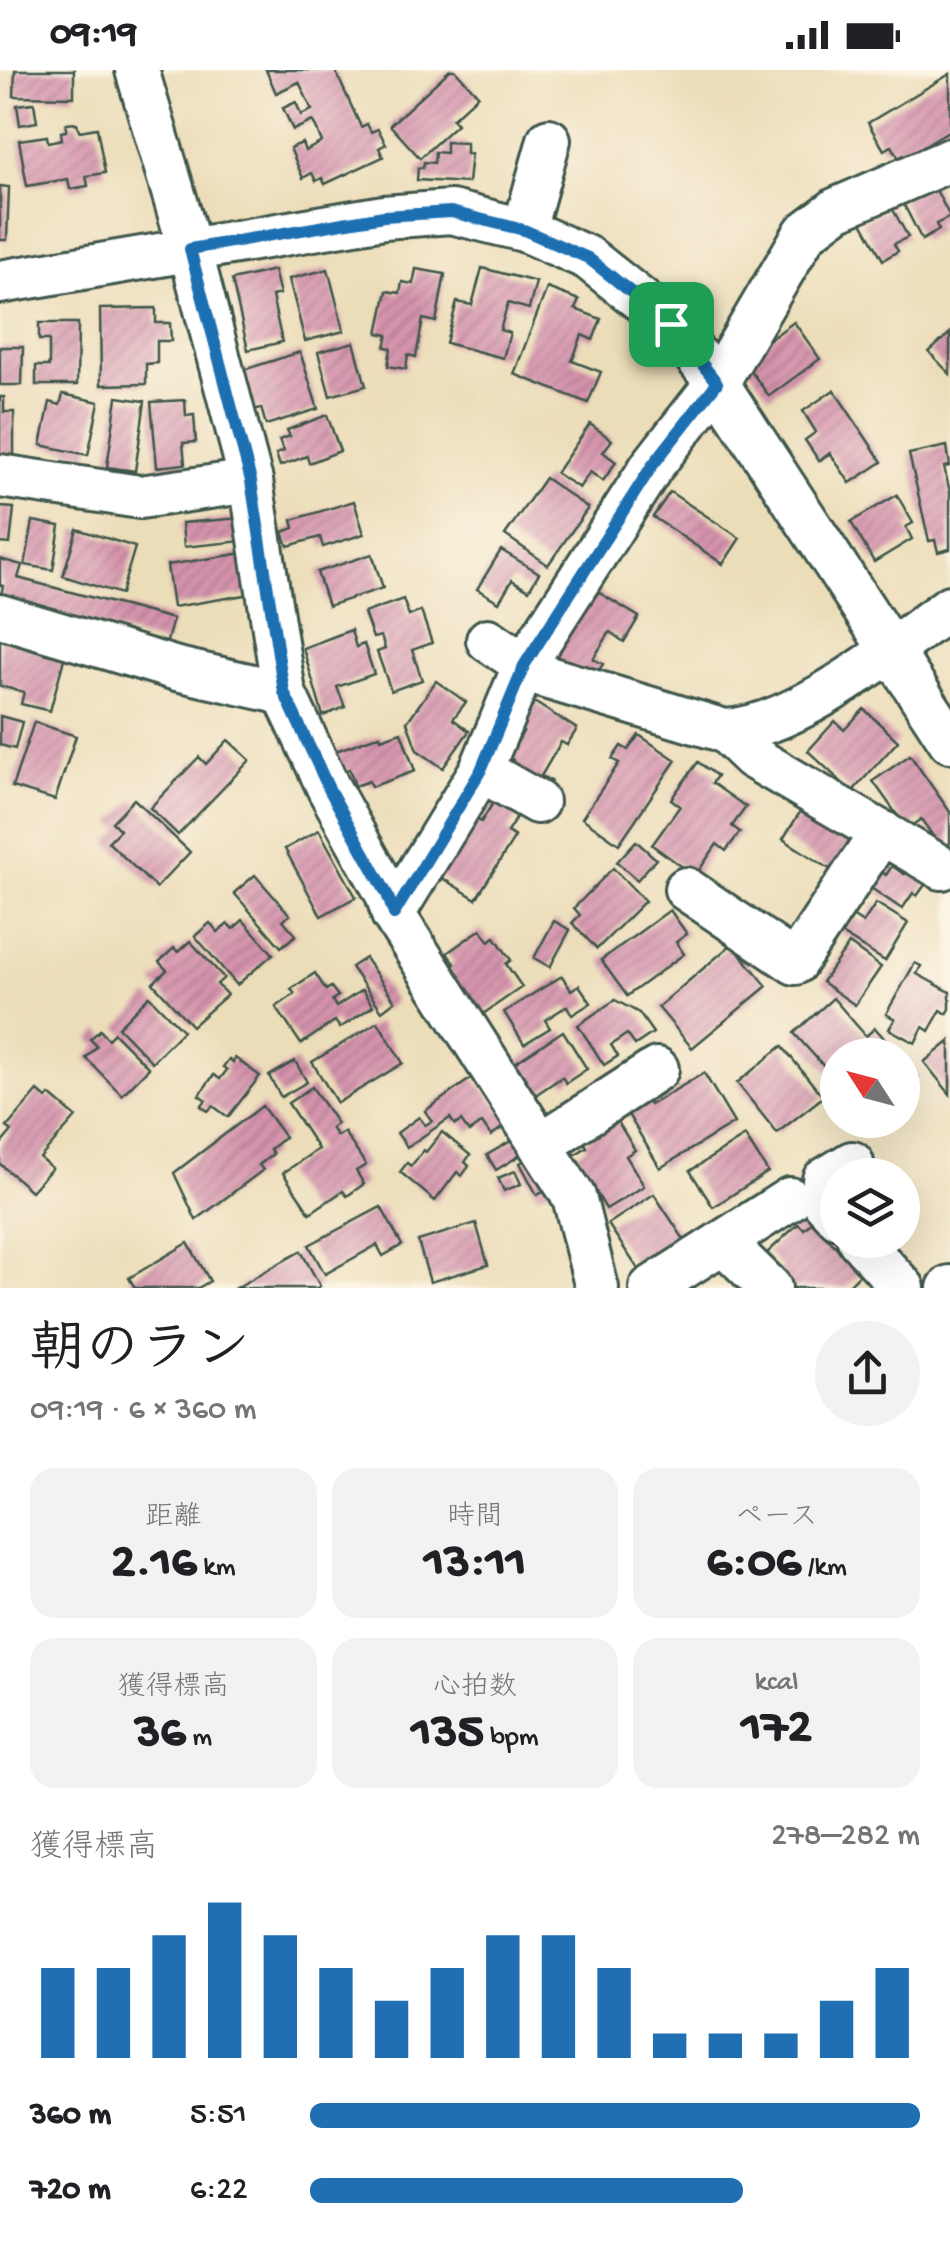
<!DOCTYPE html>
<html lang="ja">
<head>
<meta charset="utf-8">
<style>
  :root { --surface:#fff; --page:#f2f2f2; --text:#202124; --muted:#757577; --accent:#1f6fb2 }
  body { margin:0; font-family:"Gochi Hand","Klee One",sans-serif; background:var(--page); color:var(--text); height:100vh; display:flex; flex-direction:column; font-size:38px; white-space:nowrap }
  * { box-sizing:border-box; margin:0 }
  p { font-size:32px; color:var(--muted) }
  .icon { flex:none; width:55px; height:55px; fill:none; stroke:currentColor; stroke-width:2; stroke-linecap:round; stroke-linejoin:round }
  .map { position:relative; height:1218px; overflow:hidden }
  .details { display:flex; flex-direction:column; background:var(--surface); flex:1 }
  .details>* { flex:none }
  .needle { width:65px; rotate:306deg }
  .buttons { position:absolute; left:820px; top:968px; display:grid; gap:20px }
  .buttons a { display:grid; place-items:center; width:100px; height:100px; border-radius:50%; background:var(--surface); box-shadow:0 10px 40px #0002; font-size:50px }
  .pin { position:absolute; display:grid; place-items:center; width:85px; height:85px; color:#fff; margin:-42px; border-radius:20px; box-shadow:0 5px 15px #0006 }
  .round { display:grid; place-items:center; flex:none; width:105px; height:105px; border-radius:52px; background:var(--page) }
  .head { display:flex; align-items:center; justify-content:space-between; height:170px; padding:0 30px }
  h1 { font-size:55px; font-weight:800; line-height:75px }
  .metrics { display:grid; grid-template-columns:repeat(3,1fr); gap:15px; height:170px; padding:10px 30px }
  .metrics div { display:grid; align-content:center; border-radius:25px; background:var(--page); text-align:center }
  .metrics b { font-size:50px; font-weight:800 }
  .metrics small { font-size:28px; font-weight:400 }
  .metrics p { font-size:28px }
  .chart { height:280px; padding:20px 30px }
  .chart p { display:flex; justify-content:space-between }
  .chart svg { width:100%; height:180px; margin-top:10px; stroke:var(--accent); stroke-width:6 }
  ul { padding:0 30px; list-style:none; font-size:32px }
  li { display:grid; grid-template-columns:160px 120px 1fr; align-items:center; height:75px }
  li i { height:25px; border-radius:12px; background:var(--accent) }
  .status { display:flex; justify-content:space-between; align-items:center; height:70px; padding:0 50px; background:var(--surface); direction:ltr }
  .status svg { height:28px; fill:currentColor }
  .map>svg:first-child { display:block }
</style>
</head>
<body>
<div class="status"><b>09:19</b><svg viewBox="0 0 49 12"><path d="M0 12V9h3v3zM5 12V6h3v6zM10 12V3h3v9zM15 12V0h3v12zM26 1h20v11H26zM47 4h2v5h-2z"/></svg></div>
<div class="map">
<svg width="950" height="1218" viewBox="0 0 950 1218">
  <defs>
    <pattern id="building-hatch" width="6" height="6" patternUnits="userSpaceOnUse" patternTransform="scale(2.5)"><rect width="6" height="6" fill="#d693ad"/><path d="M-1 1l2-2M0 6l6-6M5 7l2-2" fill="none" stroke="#ad798e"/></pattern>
  </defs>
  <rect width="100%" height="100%" fill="#fcf5e5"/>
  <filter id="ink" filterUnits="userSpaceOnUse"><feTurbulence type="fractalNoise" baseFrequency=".01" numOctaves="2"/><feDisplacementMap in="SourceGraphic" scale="20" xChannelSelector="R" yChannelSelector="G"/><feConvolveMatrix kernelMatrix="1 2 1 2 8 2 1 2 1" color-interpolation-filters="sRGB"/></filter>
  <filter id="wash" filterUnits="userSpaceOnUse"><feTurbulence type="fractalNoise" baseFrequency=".0048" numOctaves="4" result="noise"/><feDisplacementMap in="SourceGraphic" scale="40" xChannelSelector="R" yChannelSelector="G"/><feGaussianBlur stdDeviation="2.25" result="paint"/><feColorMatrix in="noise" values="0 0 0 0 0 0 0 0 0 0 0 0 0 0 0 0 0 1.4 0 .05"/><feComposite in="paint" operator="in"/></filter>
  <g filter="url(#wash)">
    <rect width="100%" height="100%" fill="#ecddb9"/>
    <g id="blocks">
      <g fill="url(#building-hatch)">
        <path d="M15,0H74V27L14,26Z"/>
        <path d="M266,0H335L361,57L367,54L371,62L378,59L386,74L379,78L383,87L325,114L322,108L316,111L312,103L303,108L290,78L302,73L305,81L322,72L313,51L293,60L283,38L296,32L301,45L312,40L299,12L276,23Z"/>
        <path d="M450,0H455L478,25L452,49L457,54L420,88L390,55Z"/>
        <path d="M950,4V60L900,90L892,76L884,80L868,53Z"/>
        <path d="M34,33L37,52L20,55L17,35Z"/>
        <path d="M77,53L79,61L97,58L105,103L86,106L88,116L70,119L68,109L27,116L19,70L47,66L48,72L62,69L61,62L66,61V54Z"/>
        <path d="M446,72L466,73V84H471L468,113L417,110L418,98H423L424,92L434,93L435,82L446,83Z"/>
        <path d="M932,112L950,147L936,154L939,160L922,170L901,129Z"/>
        <path d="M0,116L9,117L7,170H0Z"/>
        <path d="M891,136L908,167L894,174L898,181L883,190L862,152Z"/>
        <path d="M482,198L536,212L529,239L508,233L500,260L510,263L503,288L446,273L457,232L472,235Z"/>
        <path d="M328,199L344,261L305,271L289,209Z"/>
        <path d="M416,199L445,204L436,252L423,249L416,287L408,285L406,299L388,296L391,278L385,277L388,265L378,263L387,221L400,223L402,212L413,214Z"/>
        <path d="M274,200L280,224L272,226L282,272L248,280L232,210Z"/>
        <path d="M547,218L579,230L575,239L601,249L593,270L582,265L572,291L601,302L588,333L514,304Z"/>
        <path d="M156,238V253H170L171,271H157V293L146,294V314L101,315L100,239Z"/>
        <path d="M794,252L820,289L769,326L742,289Z"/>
        <path d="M39,253H78L77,315H36V296H49V270H39Z"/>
        <path d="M950,263V304L929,282Z"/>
        <path d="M354,272L366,316L330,326L318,282Z"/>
        <path d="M0,277H23L22,315H0Z"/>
        <path d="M300,282L318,339L266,355L261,338L250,341L237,302Z"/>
        <path d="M834,320L882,392L850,413L830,383L819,391L805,370L816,362L803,341Z"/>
        <path d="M63,324L99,332L88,385L41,375L50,332L60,335Z"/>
        <path d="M0,327H4V342H14V391H0Z"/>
        <path d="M117,327L145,331L135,401L107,397Z"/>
        <path d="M185,330L186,346L194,345L196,372L183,373L185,394L157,397L151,332Z"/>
        <path d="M327,345L340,381L309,393L307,386L280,396L276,384L284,381L279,370L290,366L287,360Z"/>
        <path d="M590,354L612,370L603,382L616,392L603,411L590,402L579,418L556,403Z"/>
        <path d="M947,376L950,396L944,397L950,422V479L938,482L935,470L929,471L909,384Z"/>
        <path d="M545,408L588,438L548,495L505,465Z"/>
        <path d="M670,422L740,468L723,494L653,447Z"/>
        <path d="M897,425L913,453L906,457L912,469L874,492L851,452Z"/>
        <path d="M354,431L364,464L323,477L320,467L288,476L283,462L294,458L292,450Z"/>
        <path d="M0,437L14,438L10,474L0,473Z"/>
        <path d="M241,448L243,471L184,477L182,453Z"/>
        <path d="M33,451L60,456L53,500L25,495Z"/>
        <path d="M77,459L135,477L121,524L63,506Z"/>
        <path d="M501,480L539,503L529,520L512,510L499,532L477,519Z"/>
        <path d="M244,483L251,524L173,537L167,495Z"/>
        <path d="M372,484L383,518L328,536L317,502Z"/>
        <path d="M0,489L22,495L18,508L173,549L166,575L0,528L3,516L0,515Z"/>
        <path d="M593,519L639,547L624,572L610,562L593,589L603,594L595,607L551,587Z"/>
        <path d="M403,529L409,546L421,541L432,573L412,580L422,610L391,621L377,582L385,579L381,566L373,568L364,543Z"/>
        <path d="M351,560L356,577L364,574L374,604L337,617L345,637L323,646L303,578Z"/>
        <path d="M0,568L65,585L50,641L21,634L24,622L0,616Z"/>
        <path d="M436,611L466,632L453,649L469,661L443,698L417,680L407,652Z"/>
        <path d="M534,632L577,659L567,675L561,672L541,706L551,711L545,720L508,697L513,690L509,687L523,662L518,659Z"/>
        <path d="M864,639L898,671L852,722L808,681L835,651L844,660Z"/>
        <path d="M0,646L22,652L15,679L0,675Z"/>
        <path d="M34,652L76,666L55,730L12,717Z"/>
        <path d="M401,662L415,701L371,717L369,711L355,716L349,699L341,702L333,682L380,665L381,669Z"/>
        <path d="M639,665L676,690L619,774L582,748L619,693L612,689L621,676L628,680Z"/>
        <path d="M228,670L250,690L178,765L150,738L199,687L206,694Z"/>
        <path d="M910,685L950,742V773L942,779L921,749L907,759L873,711Z"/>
        <path d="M698,692L717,706L712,713L746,737L732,756L740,762L726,781L717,774L695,806L652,775L680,736L671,729Z"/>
        <path d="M134,729L190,782L156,818L108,772L120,760L112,752Z"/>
        <path d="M495,730L518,745L507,762L515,767L476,829L439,806L476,749L481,752Z"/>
        <path d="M802,739L852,771L833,801L783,769Z"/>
        <path d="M319,760L356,827L321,846L285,779Z"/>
        <path d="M636,771L656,789L637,810L617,792Z"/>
        <path d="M892,796L904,804L910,796L929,809L917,826L913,823L902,839L871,818L882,802L886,805Z"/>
        <path d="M613,798L645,831L597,879L572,853L580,845L574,838Z"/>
        <path d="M255,805L290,845L283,850L296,865L281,877L234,823Z"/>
        <path d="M876,833L908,853L885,891L838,862L849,844L863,853Z"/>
        <path d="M670,840L687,864L676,872L684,884L627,926L601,890Z"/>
        <path d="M243,850L273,884L237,915L195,866L210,853L218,862L228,854L233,859Z"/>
        <path d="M554,851L570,860L550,897L534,888Z"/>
        <path d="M481,859L489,871L495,867L511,890L506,894L522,917L480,946L447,899L455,894L447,883Z"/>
        <path d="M190,871L224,908L217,914L227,925L192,956L153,913L167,900L159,892L174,878L178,882Z"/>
        <path d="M732,874L767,916L692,978L658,937Z"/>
        <path d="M849,874L881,897L855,935L822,912Z"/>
        <path d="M365,888L395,931L382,941L351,897Z"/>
        <path d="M915,893L921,896L917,904L950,922V939L947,944L941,940L929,961L923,957L915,973L889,959L895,949L886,944Z"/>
        <path d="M315,903L326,920L331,917L338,926L332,930L336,937L362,920L373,936L340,958L335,951L301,974L276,937L295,924L291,919Z"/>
        <path d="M562,906L571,920L579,915L591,933L572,945L567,936L545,950L550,958L524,974L504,942Z"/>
        <path d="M149,926L183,961L152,992L118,957Z"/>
        <path d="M833,928L866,966L875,958L899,985H838V1012L794,963Z"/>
        <path d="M615,930L639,943L653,963L635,975L627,964L611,975L618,986L604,995L578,955Z"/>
        <path d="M378,952L403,993L337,1033L312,992Z"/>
        <path d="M100,960L108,969L114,963L149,998L122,1025L86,988L97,976L90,969Z"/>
        <path d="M563,961L587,999L566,1013L562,1007L531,1028L510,996Z"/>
        <path d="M950,971V1024L924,992Z"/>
        <path d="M782,976L823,1027L777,1063L737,1013Z"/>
        <path d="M235,988L260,1006L228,1047L213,1036L208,1041L201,1036L206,1030L199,1025L214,1005L220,1009L227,1000L223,997L229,989L233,992Z"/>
        <path d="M902,989L918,1007L902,1021Z"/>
        <path d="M295,991L307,1012L281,1027L269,1006Z"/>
        <path d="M704,1003L734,1053L660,1098L626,1041L646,1029L650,1035Z"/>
        <path d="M473,1007L511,1051L491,1066L482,1053L469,1062L461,1051L455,1055L450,1048L407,1077L397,1063L419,1047L425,1055L432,1051L425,1041Z"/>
        <path d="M312,1017L337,1054L331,1058L337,1066L344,1062L366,1095L356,1101L364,1114L347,1126L343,1121L310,1143L283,1103L318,1079L288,1033Z"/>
        <path d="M38,1021L47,1029L50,1025L76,1047L40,1088L52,1098L31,1121L0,1094V1075L12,1061L7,1057Z"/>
        <path d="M262,1036L285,1067L270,1079L273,1084L259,1095L263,1100L196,1150L174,1103Z"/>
        <path d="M615,1047L635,1080L626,1086L644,1116L606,1139L574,1085L587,1077L584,1072Z"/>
        <path d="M442,1062L470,1085L465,1092L469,1096L462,1106L457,1102L435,1131L400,1102L407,1093L411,1096L424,1080L426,1082Z"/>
        <path d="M745,1066L768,1102L713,1137L690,1101Z"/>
        <path d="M518,1067L527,1081L496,1100L487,1085Z"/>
        <path d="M533,1086L550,1119L537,1125L520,1093Z"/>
        <path d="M515,1101L521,1114L504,1121L498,1108Z"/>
        <path d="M654,1124L685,1171L640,1202L608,1154Z"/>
        <path d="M381,1137L402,1175L383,1186L377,1175L325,1204L309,1175Z"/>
        <path d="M812,1152L861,1203L846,1218H787L774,1205L782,1198L767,1183L798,1154L804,1159Z"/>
        <path d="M476,1153L488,1195L430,1212L418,1171Z"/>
        <path d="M188,1173L210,1211L198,1218H135L129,1208Z"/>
        <path d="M301,1181L320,1216L317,1218H236Z"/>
      </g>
    </g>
  </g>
  <g filter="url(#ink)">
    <use href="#blocks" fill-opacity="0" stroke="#3e5548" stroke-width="2.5"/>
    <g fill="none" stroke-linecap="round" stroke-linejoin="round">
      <g stroke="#3e5548" stroke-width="48">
        <g id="minor">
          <path d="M137,0L190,179L251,411L284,623L329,719L387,824L393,844L574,1127L597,1218"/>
          <path d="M524,160L549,70"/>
          <path d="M0,212L384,147L451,142L524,160L588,188L671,254L717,313L950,671"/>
          <path d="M0,406L140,427L251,411"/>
          <path d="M0,546L177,599L284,623"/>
          <path d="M488,570L542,606L725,661C797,657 891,579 950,537"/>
          <path d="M725,661L752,687L942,798"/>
          <path d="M481,700L537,732"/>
          <path d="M686,819L795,893L882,762"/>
          <path d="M393,844L481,700L525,594L652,396L717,313L805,163L837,139L950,90"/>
          <path d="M540,1075L657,999"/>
          <path d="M838,1147L825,1133L824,1110L852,1093"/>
          <path d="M859,1170L903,1218"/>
          <path d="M723,1172L770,1218"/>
          <path d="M651,1218L790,1129"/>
          <path d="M949,1218L950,1217"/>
        </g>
      </g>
      <use href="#minor" stroke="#fff" stroke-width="42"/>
    </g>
  </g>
  <g fill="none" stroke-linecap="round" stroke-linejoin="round" filter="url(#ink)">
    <g stroke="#fff" stroke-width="20">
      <path id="route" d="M451,142L524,160L588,188L671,254L717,313L652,396L525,594L481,700L394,844L387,824L329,719L284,622L251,411L190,179L384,146Z"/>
    </g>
    <use href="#route" stroke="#1f6fb2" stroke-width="12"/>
  </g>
</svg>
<div class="buttons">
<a><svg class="needle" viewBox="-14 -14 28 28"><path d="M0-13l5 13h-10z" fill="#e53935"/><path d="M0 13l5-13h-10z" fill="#757577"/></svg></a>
<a><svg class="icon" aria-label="layers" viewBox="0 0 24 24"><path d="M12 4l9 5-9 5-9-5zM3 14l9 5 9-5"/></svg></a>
</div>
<div class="pin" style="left:671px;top:254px;background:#1e9e55"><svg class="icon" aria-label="arrive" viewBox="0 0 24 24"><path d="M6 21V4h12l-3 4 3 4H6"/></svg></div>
</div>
<section class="details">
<div class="head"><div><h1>朝のラン</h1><p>09:19 · 6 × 360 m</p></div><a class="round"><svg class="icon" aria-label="share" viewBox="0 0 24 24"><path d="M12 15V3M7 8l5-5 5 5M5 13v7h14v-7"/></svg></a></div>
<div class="metrics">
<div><p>距離</p><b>2.16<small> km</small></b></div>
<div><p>時間</p><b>13:11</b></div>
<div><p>ペース</p><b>6:06<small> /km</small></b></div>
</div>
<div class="metrics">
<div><p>獲得標高</p><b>36<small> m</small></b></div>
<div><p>心拍数</p><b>135<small> bpm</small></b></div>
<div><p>kcal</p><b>172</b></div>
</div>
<div class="chart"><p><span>獲得標高</span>278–282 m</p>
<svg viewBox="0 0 160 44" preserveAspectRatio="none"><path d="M5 44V22M15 44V22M25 44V14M35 44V6M45 44V14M55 44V22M65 44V30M75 44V22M85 44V14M95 44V14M105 44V22M115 44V38M125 44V38M135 44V38M145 44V30M155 44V22"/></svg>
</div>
<ul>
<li><b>360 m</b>5:51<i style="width:100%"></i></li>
<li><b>720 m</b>6:22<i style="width:71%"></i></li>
</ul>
</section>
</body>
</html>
